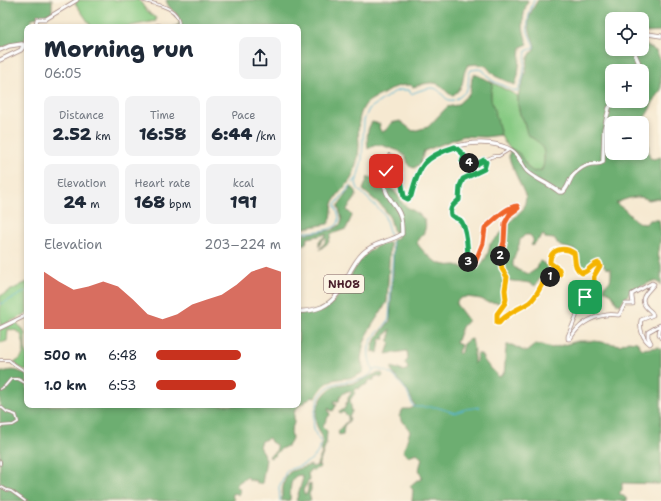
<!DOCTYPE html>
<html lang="en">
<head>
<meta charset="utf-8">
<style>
  :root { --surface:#fff; --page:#f2f2f3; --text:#1f2937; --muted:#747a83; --accent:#c8321e }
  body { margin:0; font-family:"Shantell Sans",sans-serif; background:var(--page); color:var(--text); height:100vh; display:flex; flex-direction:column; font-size:15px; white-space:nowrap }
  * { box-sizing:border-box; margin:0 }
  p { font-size:13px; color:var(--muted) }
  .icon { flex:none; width:22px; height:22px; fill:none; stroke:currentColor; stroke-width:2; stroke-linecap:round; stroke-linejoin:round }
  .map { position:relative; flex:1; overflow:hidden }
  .details { position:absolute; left:24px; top:24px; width:277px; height:384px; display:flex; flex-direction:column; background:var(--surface); border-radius:8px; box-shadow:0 2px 6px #0003 }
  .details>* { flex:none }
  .fabs { position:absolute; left:605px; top:12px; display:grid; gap:8px }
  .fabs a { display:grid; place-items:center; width:44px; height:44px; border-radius:8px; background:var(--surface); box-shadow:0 2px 6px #0003; font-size:20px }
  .pin { position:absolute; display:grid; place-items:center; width:34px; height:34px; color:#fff; margin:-17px; border-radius:8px; box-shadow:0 2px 6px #0006 }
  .km { position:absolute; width:20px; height:20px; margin:-10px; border-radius:50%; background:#222; color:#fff; font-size:11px; line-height:20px; text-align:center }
  .round { display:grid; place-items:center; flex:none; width:42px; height:42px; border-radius:8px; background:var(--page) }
  .overview { display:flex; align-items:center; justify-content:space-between; height:68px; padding:0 20px }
  h1 { font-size:22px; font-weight:800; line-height:30px }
  .figures { display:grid; grid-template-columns:repeat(3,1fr); gap:6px; height:68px; padding:4px 20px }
  .figures div { display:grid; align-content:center; border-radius:8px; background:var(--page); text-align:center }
  .figures b { font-size:17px; font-weight:800 }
  .figures small { font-size:11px; font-weight:400 }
  .figures p { font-size:11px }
  .chart { height:112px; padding:8px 20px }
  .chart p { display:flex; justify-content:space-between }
  .chart svg { width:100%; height:72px; margin-top:4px; fill:var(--accent); opacity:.7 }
  ul { padding:0 20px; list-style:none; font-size:13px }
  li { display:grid; grid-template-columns:64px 48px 1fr; align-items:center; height:30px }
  li i { height:10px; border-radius:5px; background:var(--accent) }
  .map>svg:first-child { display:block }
</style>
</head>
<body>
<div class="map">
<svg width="661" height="501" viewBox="0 0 661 501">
  <rect width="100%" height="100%" fill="#fcf5e5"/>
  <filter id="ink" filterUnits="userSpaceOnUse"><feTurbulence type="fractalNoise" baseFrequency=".025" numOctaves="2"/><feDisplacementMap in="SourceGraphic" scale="8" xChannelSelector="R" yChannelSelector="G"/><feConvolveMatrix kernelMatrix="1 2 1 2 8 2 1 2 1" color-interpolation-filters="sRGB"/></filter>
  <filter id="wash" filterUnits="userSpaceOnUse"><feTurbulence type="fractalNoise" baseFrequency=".012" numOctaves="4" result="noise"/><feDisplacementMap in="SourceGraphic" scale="16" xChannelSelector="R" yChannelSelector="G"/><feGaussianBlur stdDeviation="0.9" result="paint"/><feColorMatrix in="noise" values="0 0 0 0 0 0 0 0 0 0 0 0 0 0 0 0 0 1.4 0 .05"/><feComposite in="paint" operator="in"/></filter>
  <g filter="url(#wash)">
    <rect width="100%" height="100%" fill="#f6e9d1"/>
    <g fill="#87ca83" stroke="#687457">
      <path d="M78,0H139L146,10L156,18V21L125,27H92L75,3Z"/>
      <path d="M493,83L518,96V105L520,114L524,121L525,126L532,138L540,142L544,151V164L542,169C531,176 529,167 523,160C518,154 510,150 505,143C500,136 492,111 491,102C490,95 491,89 493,83Z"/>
      <path d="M27,282V314L0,326V296Z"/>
      <path d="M17,322L16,323L22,328L25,334V348L27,355V371C23,369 15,365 13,363C27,358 25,347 21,334L17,331L8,329L7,341L0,343V329Z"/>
    </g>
    <g fill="#6dae71" stroke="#5c664e" fill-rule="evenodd">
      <path d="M0,0H52V12L44,16L33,18L31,20L34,27H27V36L25,37V44L20,42L0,48Z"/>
      <path d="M166,0H528C522,16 521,29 528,44L521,47L518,76L515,85L495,76L486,66L478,64L468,65C460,77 467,86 453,95C446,94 445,88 440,85C432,80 421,85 413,87L411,85C398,85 394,87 383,94C377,97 369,100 365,105C357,116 358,131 359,144C359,154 356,167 352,177C347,187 336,193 333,204C331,212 333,218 328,224L298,229V27H173L178,25L180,21C176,10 169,11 166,0Z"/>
      <path d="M538,0H661V31L642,32V19H612V49H642V40L649,47L656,51L661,60V90C652,99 651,112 642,120V128V123H612V153H642V129C650,138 647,148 650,158L654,159L661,157V199L658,198L649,200C638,194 628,198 616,203C619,206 621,207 624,209C631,215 635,224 646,224L649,220H659C661,228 661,246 658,254L661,266V285L657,282L653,281L634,290L630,292L620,305L616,303L612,294L604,290L605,285C612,282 611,276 611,269L606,268L601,262L595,261L584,269H581C576,263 578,256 575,250L560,246L554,239L545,238L544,235L542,236L532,246L531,245L533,242V239L530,235H525L520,240C519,249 512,258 513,266L518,270L529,274L538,268L537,264L540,261C544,263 551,269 551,273C541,271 540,280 535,286C529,280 513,283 505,279L502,289L505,298L503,303L487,302L481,299L467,297L461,298L458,300L456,304L468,320L462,327L456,343L461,345L458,352L459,354L461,352L463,344L468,340L472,339L474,350V364L476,362L477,354H481C486,366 492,368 499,377L504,373C506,364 504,354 507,345H512L526,352L536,344L552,348L578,341H595L620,345L628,341L637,342L642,349L659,347L661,349V483L659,484L622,483V490L619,493L626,498L627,501H412L413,490L410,486L417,480H420L422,478L419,469L422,459L417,453L408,456L403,452L410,431L399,416L403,409H410L415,406L407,390L392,372V367L403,371L408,369L406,364H404L408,359L407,351L386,354L390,343L388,340L390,339V329L384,337L385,339H381L380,340L378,353L374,351L372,352L373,345L376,338L390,321L393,276V246L392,240L399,237L394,232L390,218L382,206L363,190L368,177C375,177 391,186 395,192C399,196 400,201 404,205C412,211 429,216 425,229C424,234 422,236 418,239L417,243C423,252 435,264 446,265C449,266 453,265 456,265C460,266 464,269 468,269C481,272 489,254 490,244L506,228L513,219L524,208L526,197L512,166L509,158L510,148L519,153L528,168L534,172L542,170C545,161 546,148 538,142C534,139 531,137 527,134L524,121L520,114L518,105V96L524,78L528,58L535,47C534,41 531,37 530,31C526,20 532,9 538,0ZM612,71H642V101H612Z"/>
      <path d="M474,74L479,76L493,83C489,97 491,99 495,112C497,119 499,127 501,135L485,137L463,136L424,151L420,164L414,168L409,166L406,157L399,151L381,145H374L368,149C367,139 366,130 372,122L380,124L379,128L382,132L386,130L391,123L400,121L413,131L428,127L447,107L457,105L470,93L472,78Z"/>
      <path d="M351,187C363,193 352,202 347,209V210L351,214L352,216L346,229L331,234L329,242L319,250L327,240L326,238L322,240L319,247V241L327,235L324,234L323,235L308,238L306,243L298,247V235L332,230L341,224L342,219L338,206Z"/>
      <path d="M390,242L387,302L368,332L363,346L361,359L364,371C346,387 333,367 316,397L315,398L313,396L299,406L295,410L294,414V423L291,431L292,438L289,445L279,450L275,455L270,458L269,456L275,452L277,449L276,445L271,442L269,438L261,441L259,446L266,459L262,484L257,483L256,480L252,481V479L249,481V478L247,477L238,483L236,487H238L240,490L238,495L236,493L232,494L234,501H0V373C11,369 16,369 27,375V405H298V313C304,313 311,313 316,311C355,299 346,250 390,242Z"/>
      <path d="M382,373L383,376L380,378L379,376L374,377V380H370L366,385L361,386L359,389L357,388L354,391L355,393L350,400L352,412L349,416L350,420L344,426L343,434L339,435L338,431L345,423L348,422V416L343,412L340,414L339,411L343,410L346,406V403L348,402V398L352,392L347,391L340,396L339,401H334V405L337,404L333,411L330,410L329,407L328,408L330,415C326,418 326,423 322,426L327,431L326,444L320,462L318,465L317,464L322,453L321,452C321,447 324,443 322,437C321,432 317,428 316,423C314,409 323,389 338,385C343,383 348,385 353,383C364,381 371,373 382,373Z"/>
      <path d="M311,465L312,467L319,465L320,467L318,469L317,468L314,471L311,469L308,473L309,480L303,490L304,494L306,495L308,490V485L311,484V490L309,494L311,501H296L303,478L301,475C288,475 291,492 290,500L282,501C281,494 284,475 290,472C293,470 308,466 311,465Z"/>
    </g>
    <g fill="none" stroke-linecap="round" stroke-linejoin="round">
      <g stroke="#55b5d4" stroke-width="1">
        <path d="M298,233C308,231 341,233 339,218C339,214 336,209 335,205L356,179"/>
        <path d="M391,238L384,214L358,189L356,183L362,160L364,120L369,109L394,92L400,90H409L411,94C418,91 426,88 433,88C443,89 444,105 456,99C460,97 463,94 466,91C470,84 467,76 471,70L478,69L483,70L489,78L493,81L512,90L518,91L523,77L526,51L534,48C533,42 530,38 528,32C526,21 530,10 534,0"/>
        <path d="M0,304C10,301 17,295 27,291"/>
        <path d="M373,370C367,356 366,345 377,333C382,328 386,325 389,319L393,251L392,241"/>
        <path d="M280,501L279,487L287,470C302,466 318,460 321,443C319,439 316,436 315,432C312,425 314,414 316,407C325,368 363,391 373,370L377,369L386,371L394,376L406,390L413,406L415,407H436L455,413L466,409L480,407"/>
      </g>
    </g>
  </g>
  <g filter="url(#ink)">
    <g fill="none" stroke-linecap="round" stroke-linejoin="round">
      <g stroke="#a0847e" stroke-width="3.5">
        <g id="street">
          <path d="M141,0C153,4 179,6 179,24L171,27"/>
          <path d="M151,27L158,25L164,27"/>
          <path d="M389,155L394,156L396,162L394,168"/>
          <path d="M485,160L494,156H499L509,150"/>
          <path d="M0,360H9C14,365 21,368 27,373"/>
          <path d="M0,389L5,386L11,379H18L27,384"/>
          <path d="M0,406L7,412L16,415L18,422L13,425L0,426"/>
          <path d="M0,461V464"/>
          <path d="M0,486L7,490L11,491L25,501"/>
        </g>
      </g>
      <g stroke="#a0847e" stroke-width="4.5">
        <g id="secondary">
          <path d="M38,27L36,24L37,19H46L77,0"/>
          <path d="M23,48L27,39"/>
          <path d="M455,147L464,155L461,160L462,162L477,164L484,159L485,162L484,169L482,170L463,179L460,186L459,200C454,204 450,208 451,215C454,218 456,218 459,220C468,227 467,255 469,265L471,266L474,265L483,243L485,228L508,209L515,205L518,207L517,210L510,214L505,226L504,242L500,261L502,269L507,277C507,282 505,285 505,290C505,293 506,297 506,300C504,310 495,308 497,323H499C506,313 520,309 530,302C538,295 541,286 546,278L557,276L560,274L559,269L550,263C550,250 564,246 574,253L575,265L582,273C586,272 593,265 597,262L600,264L594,276V282L587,290L584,299L579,303L576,317L568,336V339H570C578,325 591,317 606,315C611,314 615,315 619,315L625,304H633L632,297V294L652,283L654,284C649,291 637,298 647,308C650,311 652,311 653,315L641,320C639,329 643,339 650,344L651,343L648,337V332L660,325L659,334L661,338"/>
        </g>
      </g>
      <g stroke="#a0847e" stroke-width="5">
        <g id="primary">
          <path d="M642,35L648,34L661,36"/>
          <path d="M633,49L642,71"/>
          <path d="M0,50L9,46L22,44L23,46L21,50L0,60"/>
          <path d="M298,311C307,312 314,310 322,307C345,296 346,269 363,253C374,242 390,242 402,234C402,228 402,221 400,215C397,206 389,200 386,191C383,181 383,162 398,169L400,174L404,197L408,199L411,197C413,186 416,173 423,165C440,144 488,136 511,150C520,155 521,165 528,172C537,180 550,184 559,192H563C569,187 569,179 574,174C578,170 585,165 591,164C595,163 599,165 603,162L604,129L609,108L614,101"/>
          <path d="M0,328L27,315"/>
        </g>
      </g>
      <use href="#street" stroke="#fff" stroke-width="2"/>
      <use href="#secondary" stroke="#fff" stroke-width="3"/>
      <use href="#primary" stroke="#fff" stroke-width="3.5"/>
    </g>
  </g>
  <g fill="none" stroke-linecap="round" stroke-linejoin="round" filter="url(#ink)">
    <g stroke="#fff" stroke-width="8">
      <path id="split-1" d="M550,277L557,276L560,274L559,269L550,263C549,249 564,246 574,253C576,261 573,267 582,273C588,272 592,264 599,263L600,266L594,276V282L588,288L585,297"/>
    </g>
    <g stroke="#fff" stroke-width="8">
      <path id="split-2" d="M500,256L502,269L507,277L505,290L506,299L505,303L497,314V323H499C506,313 520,309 530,302C538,295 540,286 546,278L550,277"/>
    </g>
    <g stroke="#fff" stroke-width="8">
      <path id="split-3" d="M468,262V266H470L474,265L483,243L485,228C494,221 506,207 517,206L518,208L510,214L505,223L504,242L500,256"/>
    </g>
    <g stroke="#fff" stroke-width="8">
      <path id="split-4" d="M468,262C468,253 467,226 460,220C457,218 454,218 451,215C449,208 454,204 459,200L460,186L463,179L482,170L484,169L486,162L484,160L477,164L469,163"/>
    </g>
    <g stroke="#fff" stroke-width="8">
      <path id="split-5" d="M386,171L390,167L398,169L400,174L404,197L408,199L411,196C419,166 423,157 455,147L464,155L462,161L469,163"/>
    </g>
    <use href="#split-1" stroke="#f5b400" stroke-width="5"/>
    <use href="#split-2" stroke="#f5b400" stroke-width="5"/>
    <use href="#split-3" stroke="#f0652b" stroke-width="5"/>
    <use href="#split-4" stroke="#22a559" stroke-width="5"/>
    <use href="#split-5" stroke="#22a559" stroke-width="5"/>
  </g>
  <g text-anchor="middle" stroke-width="3" stroke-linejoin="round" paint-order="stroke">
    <rect fill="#fcf5e5" stroke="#7f5f63" stroke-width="1" x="324" y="275" width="40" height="18" rx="3"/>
    <g font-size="11" font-weight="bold" fill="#4a1f2b">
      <text x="344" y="288">NH08</text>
    </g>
  </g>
</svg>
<div class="fabs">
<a><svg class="icon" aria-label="locate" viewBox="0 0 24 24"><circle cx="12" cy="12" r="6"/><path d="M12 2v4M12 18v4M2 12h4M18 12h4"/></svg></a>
<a>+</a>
<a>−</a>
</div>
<div class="pin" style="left:585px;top:297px;background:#1e9e55"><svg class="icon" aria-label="arrive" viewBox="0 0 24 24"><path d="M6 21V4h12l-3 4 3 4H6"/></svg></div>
<div class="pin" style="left:386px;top:171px;background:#d93025"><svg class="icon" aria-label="check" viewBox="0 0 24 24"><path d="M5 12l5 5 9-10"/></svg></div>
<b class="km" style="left:550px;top:277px">1</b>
<b class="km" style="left:500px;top:256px">2</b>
<b class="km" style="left:468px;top:262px">3</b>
<b class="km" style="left:469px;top:163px">4</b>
<section class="details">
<div class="overview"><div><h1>Morning run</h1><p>06:05</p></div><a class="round"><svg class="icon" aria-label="share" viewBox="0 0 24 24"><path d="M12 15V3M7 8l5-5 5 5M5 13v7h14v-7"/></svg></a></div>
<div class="figures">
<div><p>Distance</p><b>2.52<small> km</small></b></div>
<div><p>Time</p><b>16:58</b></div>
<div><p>Pace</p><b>6:44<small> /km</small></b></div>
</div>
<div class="figures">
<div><p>Elevation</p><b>24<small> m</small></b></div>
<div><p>Heart rate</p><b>168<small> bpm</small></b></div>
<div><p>kcal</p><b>191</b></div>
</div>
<div class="chart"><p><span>Elevation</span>203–224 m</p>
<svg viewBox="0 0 160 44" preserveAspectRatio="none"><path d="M0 44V9L10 15L20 20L30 18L40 15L50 18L60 26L70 35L80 38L90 35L100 29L110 26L120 23L130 17L140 9L150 6L160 9V44z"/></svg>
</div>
<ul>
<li><b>500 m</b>6:48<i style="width:68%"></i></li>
<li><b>1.0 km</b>6:53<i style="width:64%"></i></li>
</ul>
</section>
</div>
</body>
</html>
